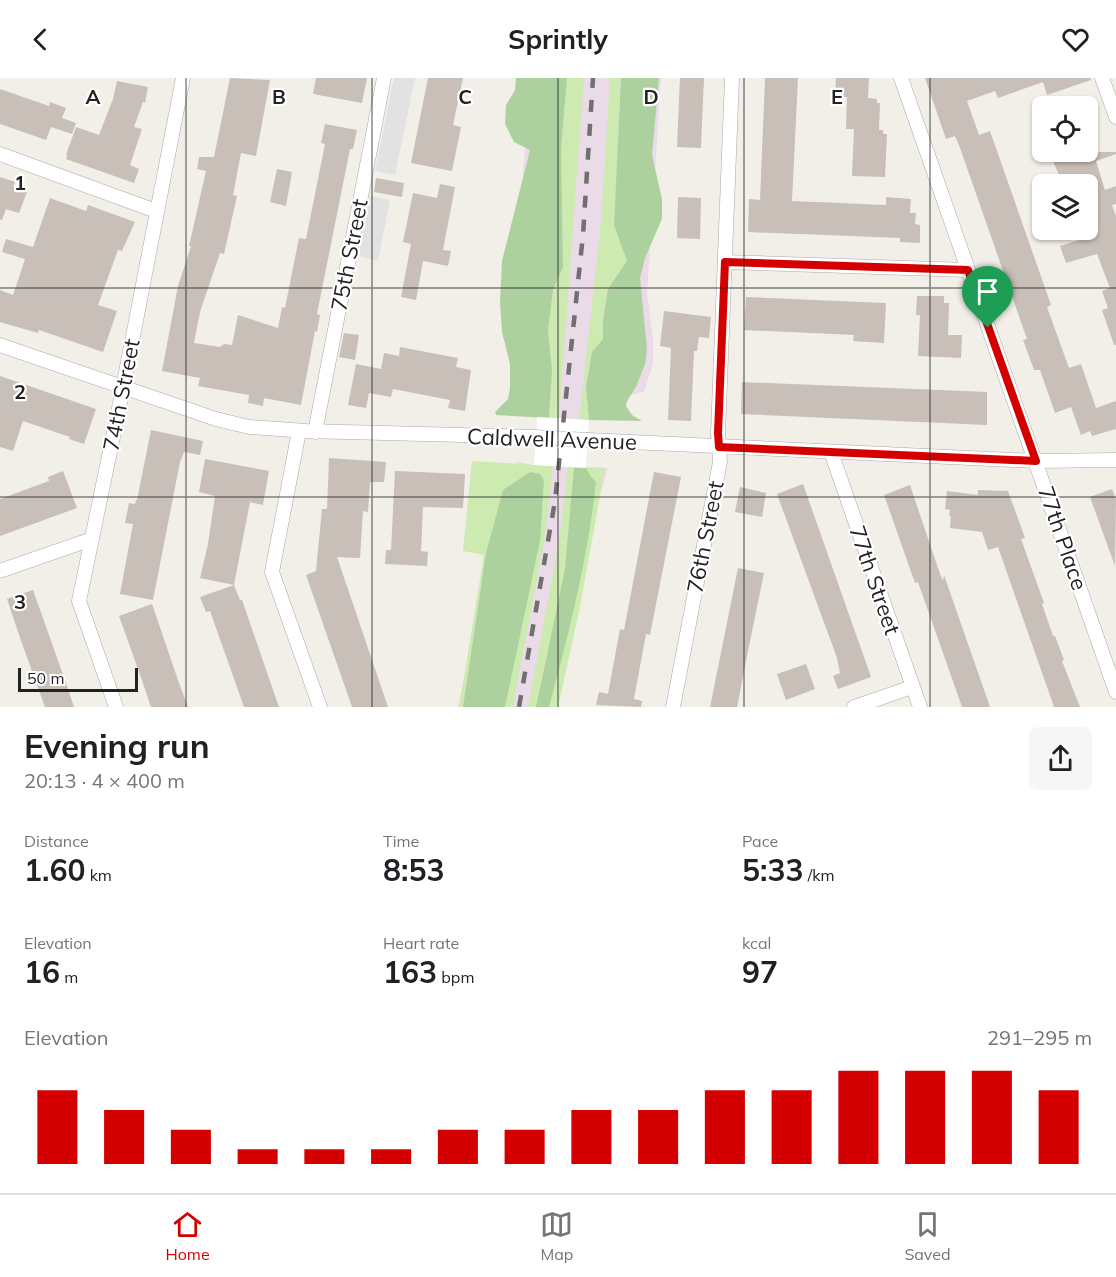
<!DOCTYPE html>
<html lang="en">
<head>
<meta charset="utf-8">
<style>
  :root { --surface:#fff; --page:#f6f6f6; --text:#202124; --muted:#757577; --line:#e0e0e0; --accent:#d40000 }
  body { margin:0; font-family:Mulish,sans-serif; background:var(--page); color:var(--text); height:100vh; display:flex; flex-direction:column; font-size:22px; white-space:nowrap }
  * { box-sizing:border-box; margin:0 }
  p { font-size:20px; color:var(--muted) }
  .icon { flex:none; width:33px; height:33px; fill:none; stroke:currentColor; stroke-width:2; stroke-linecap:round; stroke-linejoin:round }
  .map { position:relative; height:629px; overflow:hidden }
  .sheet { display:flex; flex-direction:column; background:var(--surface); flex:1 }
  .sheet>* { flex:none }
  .fabs { position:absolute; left:1032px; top:18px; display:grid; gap:12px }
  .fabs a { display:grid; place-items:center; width:66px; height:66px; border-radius:9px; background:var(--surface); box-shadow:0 2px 4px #0004; font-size:30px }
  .scale { position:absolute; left:18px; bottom:15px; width:120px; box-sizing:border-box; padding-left:6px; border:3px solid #222; border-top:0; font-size:16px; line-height:21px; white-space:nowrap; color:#222; -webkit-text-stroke:4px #fff; paint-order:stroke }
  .pin { position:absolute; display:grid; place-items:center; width:51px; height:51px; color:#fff; margin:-62px -26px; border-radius:50% 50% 50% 0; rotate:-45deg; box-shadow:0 0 6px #0007 }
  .pin .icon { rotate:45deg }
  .round { display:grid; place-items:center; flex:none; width:63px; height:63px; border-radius:9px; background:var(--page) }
  .headline { display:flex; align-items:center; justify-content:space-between; height:102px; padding:0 24px }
  h1 { font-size:33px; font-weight:700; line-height:45px }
  .figures { display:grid; grid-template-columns:repeat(3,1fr); gap:9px; height:102px; padding:6px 24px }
  .figures div { display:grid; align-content:center }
  .figures b { font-size:30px; font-weight:700 }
  .figures small { font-size:16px; font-weight:400 }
  .figures p { font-size:16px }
  .chart { height:168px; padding:12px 24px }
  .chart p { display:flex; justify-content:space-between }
  .chart svg { width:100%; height:108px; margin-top:6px; stroke:var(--accent); stroke-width:6 }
  header { display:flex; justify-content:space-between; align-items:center; height:78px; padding:0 24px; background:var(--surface); font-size:27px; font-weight:700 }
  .tab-bar { display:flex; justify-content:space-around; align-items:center; height:84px; border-top:2px solid var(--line); background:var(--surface); font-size:16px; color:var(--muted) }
  .tab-bar a { display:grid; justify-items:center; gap:3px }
  .tab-bar .selected { color:var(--accent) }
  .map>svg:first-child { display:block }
</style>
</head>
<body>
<header><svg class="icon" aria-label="back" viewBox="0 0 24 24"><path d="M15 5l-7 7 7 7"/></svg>Sprintly<svg class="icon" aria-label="heart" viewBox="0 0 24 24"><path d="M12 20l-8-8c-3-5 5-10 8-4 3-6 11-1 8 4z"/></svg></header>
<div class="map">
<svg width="1116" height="629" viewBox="0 0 1116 629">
  <rect width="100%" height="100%" fill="#f2efe9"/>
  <path fill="#ebdbe8" d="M519,0H661L647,216L653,260V286L644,314L623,318L589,342L586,389L608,390L588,458L558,629H458L498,441L517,384L534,387L537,340L518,159L530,6Z"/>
  <g fill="#cdebb0">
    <path d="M567,0H584L559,340H549L552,292L548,252L553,212L563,189L561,71Z"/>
    <path d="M610,0H621L614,147L627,183L608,211L603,242V261L592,274L586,309L589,342H579L601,144Z"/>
    <path d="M472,383L553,388L545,458L513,629H459L484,477L463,473Z"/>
    <path d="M568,389L605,390L580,529L558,629H528L560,457Z"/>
  </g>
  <g fill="#add19e">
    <path d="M516,0H567L561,71L563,189L553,212L548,252L552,292L549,340L496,337L495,334L508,321L510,310V286L502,254L500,224L502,183L530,72L514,64L505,46L506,27L515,12Z"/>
    <path d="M621,0H659L652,77L662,121V141L645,180L640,200L647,272L645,286L636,309L627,323L626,328L632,337L642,343L589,342L586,309L592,274L603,261V242L608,211L627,183L614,147Z"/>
    <path d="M574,389L586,390L591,399L596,404C588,480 569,555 549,629H536L565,491Z"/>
    <path d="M530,394L540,396L544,403L540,463L505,629H463L486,475L503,412Z"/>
  </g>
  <g fill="#e2e2e2">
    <path d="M394,0H415L395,97L375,93Z"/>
    <path d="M370,118L390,122L378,183L358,178Z"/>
  </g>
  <path fill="#fff" d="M537,339L589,342L586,390L534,387Z"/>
  <g fill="#c7bfb8">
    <path d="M230,0L270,2L256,78L241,75L233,117L237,118L224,176L220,175L200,234L194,265L220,269L224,266L232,267L238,237L278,250L282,229L285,230L299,160L306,161L325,66L321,65L325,46L357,52L353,71H350L317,236L320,237L317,254L315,253L301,327L264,320L263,328L248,325L249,317L198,308L200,300L162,293L178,208L191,168H189L206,93L197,91L199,79H214Z"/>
    <path d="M316,0H367L362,25L313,16Z"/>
    <path d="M428,0H463L453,47L461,49L452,93L411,85Z"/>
    <path d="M680,0H704L701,70L677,69Z"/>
    <path d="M765,0H798L792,123L886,127V119L911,121L910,135H916L915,146L920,147V165L900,164V160L748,154L749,121L760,122Z"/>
    <path d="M836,0H869L868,20L877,21V25H880L879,52H883V56H887L885,99L852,98L854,51H846L847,19H835Z"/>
    <path d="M925,0H1090L1091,2L1047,17L1043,4L998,20L995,13L967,23L979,57L990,53L1051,227L1047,229L1069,290L1081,286L1096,330L1116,323V351L1092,358L1090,353L1081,357L1071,329L1055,335L1040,292H1034L1023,262L1027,261L960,70L955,58L946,61Z"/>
    <path d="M117,3L148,9L145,25L143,24L134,49L142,51L130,87L139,91L134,105L66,81L67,77H66L76,49L99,57L113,21Z"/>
    <path d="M0,11L49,28L50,24L66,30L62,40L76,45L72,56L51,49L46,62L0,46Z"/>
    <path d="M1049,74H1116V76L1096,83L1105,112L1116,108V126L1112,127L1116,138V267H1114L1102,232L1108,230L1102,213L1110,210L1097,176L1066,185L1060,168L1086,160L1083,152H1088V106H1063Z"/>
    <path d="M277,91L292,94L286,128L270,124Z"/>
    <path d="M0,99L15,104L13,109L27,114L19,135L6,131L2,142L0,141Z"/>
    <path d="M376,100L404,105L402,119L374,114Z"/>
    <path d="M440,106L455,109L443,172L451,173L448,188L423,183L416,222L401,219L411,166L403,164L413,115L437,120Z"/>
    <path d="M678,119L701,120L700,161L677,160Z"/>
    <path d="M50,120L86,133L88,127L135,144L122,173L118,172L98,227L117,233L103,274L39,252L38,255L0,244V212L13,217L25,181L2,174L6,161L33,169Z"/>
    <path d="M917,218H944V225H949L948,257H962L961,280L918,278L920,237H916Z"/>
    <path d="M746,219L886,225L884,265L853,263L854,257L744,252Z"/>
    <path d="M664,233L711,239L709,260L699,259L697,273H694L691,343L668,342L671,270L660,268Z"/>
    <path d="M344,255L359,257L355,282L339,279Z"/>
    <path d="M400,269L458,280L456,289L471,292L465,333L448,330L450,322L393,311L391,319L369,315L366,330L348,327L356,286L381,291L384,275L399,278Z"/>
    <path d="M0,298L96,331L84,366L69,361L70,359L23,343L13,373L0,369Z"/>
    <path d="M742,304L987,314V347L741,336Z"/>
    <path d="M151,352L203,363L200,377L184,374L180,384L153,522L120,516L133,446L125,445L129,425L135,426L136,422H137Z"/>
    <path d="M329,380L386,384L384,404H370L368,434L363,433L360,480L337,479L388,629H352L306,497L316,493L322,431H327Z"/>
    <path d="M205,381L269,393L263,427L250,424L234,507L200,500L208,466L215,418L199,414Z"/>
    <path d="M63,393L77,430L0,458V421L49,403L48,399Z"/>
    <path d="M395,393L465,396L463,430L423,429L421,473L428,474L427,488L385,486L386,472H391Z"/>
    <path d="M654,394L681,399L650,557L646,556L634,621L642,623L641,629L596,627L599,614L608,616L620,551L624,552Z"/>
    <path d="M803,406L871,599L838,611L833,598L840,595L837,580L777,416Z"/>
    <path d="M910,407L940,496L943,503L944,497L990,629H962L918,504L915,505L884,417Z"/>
    <path d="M740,409L766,415L762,439L735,434Z"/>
    <path d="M1112,411L1116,421L1115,488L1090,419Z"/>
    <path d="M978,412L1008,413L1025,460L1021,461L1044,525L1042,526L1053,558H1055L1064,582L1062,583L1080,629H1054L998,469L988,472L982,454L950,450L951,438H949L950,432L945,431L947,413L978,417Z"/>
    <path d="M738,490L764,495L748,573L737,629H710Z"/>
    <path d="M234,507L240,522H242L279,629H244L210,533L206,534L200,519Z"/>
    <path d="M33,512L66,605L74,629H45L20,560L7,521Z"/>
    <path d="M152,526L179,605L188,629H151L143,605L119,538Z"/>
    <path d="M806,586L815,611L786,622L777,596Z"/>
  </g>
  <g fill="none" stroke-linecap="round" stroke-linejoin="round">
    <g stroke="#a9a9a9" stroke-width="15">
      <g id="minor">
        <path d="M901,0L1116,614"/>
        <path d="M1102,0L1116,39"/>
        <path d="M0,76L156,133"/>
        <path d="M725,184L968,192"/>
        <path d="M0,267L216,341L249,349L306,353L536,359"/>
        <path d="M299,353L272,494L320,629"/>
        <path d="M315,354L384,0"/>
        <path d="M588,362L1036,383L1116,382"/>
        <path d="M831,374L920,629"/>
        <path d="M0,493L92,461"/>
        <path d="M116,629L79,523L120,325L183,0"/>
        <path d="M673,629L720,384L718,355L732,0"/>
        <path d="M854,629L912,609"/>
      </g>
    </g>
    <use href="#minor" stroke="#fff" stroke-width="14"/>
    <path stroke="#707070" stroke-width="4.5" stroke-dasharray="12 12" stroke-linecap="butt" d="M519,629L555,423L583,157L593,0"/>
    <g stroke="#a9a9a9" stroke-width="15" stroke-linecap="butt">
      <path id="minor-bridge" d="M536,359L588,362"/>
    </g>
    <use href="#minor-bridge" stroke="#fff" stroke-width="14"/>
  </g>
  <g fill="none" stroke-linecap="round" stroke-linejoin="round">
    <g stroke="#fff" stroke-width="12">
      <path id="route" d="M725,184L968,192L1036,383L719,369L718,355Z"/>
    </g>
    <use href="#route" stroke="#d40000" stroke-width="8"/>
  </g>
  <path fill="none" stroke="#222" stroke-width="1.5" stroke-opacity="0.55" d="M186,0V629M372,0V629M558,0V629M744,0V629M930,0V629M0,210H1116M0,419H1116"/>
  <g text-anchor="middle" stroke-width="4.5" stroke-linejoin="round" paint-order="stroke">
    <g font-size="22" fill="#222" stroke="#fff">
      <text transform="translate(349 177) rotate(-79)" y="8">75th Street</text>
      <text transform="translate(121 317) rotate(-79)" y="8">74th Street</text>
      <text transform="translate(552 361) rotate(2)" y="8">Caldwell Avenue</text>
      <text transform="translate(705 459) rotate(-79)" y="8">76th Street</text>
      <text transform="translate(1063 460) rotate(71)" y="8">77th Place</text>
      <text transform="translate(875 502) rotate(71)" y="8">77th Street</text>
    </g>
  </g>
  <g font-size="20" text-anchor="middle" font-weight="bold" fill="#222" stroke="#fff" stroke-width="4.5" stroke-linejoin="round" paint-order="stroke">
    <text x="93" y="26">A</text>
    <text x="279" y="26">B</text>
    <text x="465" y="26">C</text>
    <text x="651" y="26">D</text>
    <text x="837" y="26">E</text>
    <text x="20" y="112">1</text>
    <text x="20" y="321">2</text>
    <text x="20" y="531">3</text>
  </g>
</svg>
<div class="fabs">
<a><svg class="icon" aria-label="locate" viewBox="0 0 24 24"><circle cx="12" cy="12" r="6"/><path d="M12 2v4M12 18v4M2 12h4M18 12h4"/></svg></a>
<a><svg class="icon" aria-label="layers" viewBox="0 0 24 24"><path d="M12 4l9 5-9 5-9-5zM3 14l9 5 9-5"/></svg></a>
</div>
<div class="scale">50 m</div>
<div class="pin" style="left:988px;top:250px;background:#1e9e55"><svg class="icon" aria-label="arrive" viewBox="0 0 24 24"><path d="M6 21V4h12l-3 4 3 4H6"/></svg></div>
</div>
<section class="sheet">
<div class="headline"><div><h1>Evening run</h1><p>20:13 · 4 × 400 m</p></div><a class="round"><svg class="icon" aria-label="share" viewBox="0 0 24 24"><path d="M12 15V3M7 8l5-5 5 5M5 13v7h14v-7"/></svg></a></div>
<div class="figures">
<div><p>Distance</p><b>1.60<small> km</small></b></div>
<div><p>Time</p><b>8:53</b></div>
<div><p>Pace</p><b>5:33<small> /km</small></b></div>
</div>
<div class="figures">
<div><p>Elevation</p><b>16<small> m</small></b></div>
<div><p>Heart rate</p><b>163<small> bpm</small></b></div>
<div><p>kcal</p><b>97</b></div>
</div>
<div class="chart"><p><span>Elevation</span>291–295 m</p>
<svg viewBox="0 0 160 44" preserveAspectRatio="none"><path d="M5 44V14M15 44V22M25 44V30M35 44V38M45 44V38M55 44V38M65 44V30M75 44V30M85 44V22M95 44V22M105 44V14M115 44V14M125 44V6M135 44V6M145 44V6M155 44V14"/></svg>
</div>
</section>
<nav class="tab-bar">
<a class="selected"><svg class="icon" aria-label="home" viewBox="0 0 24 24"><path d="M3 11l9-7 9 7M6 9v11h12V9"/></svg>Home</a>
<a><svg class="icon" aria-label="map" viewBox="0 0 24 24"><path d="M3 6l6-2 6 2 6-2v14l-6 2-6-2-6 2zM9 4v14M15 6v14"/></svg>Map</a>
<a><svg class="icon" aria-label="saved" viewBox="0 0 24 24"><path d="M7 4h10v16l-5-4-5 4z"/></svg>Saved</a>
</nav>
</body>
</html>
